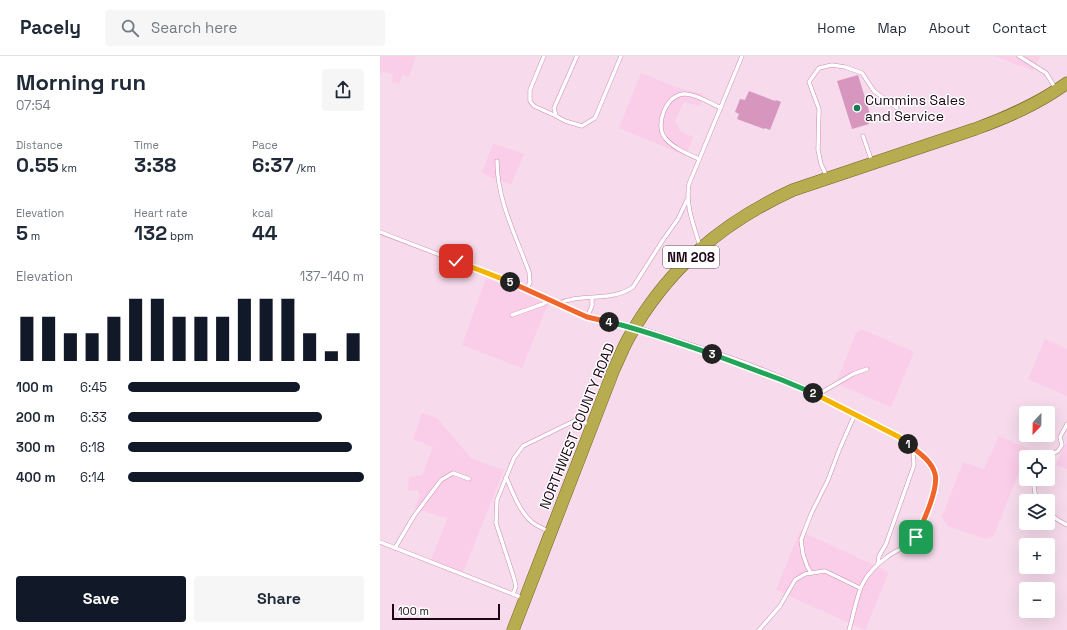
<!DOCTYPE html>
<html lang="en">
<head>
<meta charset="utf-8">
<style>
  :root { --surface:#fff; --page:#f6f6f7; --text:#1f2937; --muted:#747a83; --line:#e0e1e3; --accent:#111827 }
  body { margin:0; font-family:"Space Grotesk",sans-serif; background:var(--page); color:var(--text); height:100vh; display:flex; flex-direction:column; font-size:15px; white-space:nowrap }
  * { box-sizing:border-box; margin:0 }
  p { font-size:13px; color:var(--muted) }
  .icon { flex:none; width:22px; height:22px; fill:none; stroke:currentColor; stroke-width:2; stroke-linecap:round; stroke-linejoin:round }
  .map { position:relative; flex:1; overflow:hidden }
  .sheet { display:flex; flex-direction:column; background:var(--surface); width:380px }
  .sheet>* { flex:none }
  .needle { width:26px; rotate:202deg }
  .buttons { position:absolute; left:639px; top:350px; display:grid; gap:8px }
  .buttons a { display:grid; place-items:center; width:36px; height:36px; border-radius:4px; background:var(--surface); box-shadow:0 4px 16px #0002; font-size:20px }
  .scale { position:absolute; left:12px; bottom:10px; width:108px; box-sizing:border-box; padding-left:4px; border:2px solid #1c0615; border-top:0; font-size:11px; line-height:14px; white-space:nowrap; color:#1c0615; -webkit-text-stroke:3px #fff; paint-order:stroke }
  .pin { position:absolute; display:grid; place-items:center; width:34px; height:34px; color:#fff; margin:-17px; border-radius:8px; box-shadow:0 2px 6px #0006 }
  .km { position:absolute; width:20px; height:20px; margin:-10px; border-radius:50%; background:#222; color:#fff; font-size:11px; line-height:20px; text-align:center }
  .round { display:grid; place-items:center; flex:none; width:42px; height:42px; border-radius:4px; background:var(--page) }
  .head { display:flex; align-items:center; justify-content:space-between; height:68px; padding:0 16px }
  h1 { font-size:22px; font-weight:700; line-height:30px }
  .figures { display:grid; grid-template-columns:repeat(3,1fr); gap:6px; height:68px; padding:4px 16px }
  .figures div { display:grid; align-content:center }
  .figures b { font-size:20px; font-weight:700 }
  .figures small { font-size:11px; font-weight:400 }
  .figures p { font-size:11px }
  .chart { height:112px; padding:8px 16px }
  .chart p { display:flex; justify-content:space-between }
  .chart svg { width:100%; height:72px; margin-top:4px; stroke:var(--accent); stroke-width:6 }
  .cta { display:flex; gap:8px; margin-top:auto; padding:8px 16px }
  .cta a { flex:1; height:46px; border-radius:4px; background:var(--accent); color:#fff; font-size:16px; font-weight:700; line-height:46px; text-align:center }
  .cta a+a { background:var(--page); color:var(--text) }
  ul { padding:0 16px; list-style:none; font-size:13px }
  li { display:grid; grid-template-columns:64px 48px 1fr; align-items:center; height:30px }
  li i { height:10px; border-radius:5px; background:var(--accent) }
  header { display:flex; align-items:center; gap:24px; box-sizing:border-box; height:56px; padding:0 20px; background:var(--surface); border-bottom:1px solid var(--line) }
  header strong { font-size:19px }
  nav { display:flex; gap:22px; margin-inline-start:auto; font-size:14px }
  .search { width:280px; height:36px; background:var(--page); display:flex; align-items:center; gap:10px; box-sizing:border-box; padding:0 14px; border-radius:4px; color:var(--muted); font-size:15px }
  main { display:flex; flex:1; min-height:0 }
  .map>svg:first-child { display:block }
</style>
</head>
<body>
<header>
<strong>Pacely</strong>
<div class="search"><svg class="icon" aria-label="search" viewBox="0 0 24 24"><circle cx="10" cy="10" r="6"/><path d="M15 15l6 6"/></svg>Search here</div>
<nav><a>Home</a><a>Map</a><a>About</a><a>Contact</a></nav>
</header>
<main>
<section class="sheet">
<div class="head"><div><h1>Morning run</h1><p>07:54</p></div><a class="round"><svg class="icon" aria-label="share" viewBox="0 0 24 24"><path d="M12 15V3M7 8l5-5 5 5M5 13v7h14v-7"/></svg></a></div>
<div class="figures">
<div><p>Distance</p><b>0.55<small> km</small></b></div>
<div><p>Time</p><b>3:38</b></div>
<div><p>Pace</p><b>6:37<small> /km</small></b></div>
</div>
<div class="figures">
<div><p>Elevation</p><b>5<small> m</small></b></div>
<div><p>Heart rate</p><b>132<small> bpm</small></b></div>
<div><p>kcal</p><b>44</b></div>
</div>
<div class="chart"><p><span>Elevation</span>137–140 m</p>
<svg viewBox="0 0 160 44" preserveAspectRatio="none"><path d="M5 44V17M15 44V17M25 44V27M35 44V27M45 44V17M55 44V6M65 44V6M75 44V17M85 44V17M95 44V17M105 44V6M115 44V6M125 44V6M135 44V27M145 44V38M155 44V27"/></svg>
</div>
<ul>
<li><b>100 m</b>6:45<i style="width:73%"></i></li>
<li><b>200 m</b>6:33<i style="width:82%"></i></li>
<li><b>300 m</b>6:18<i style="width:95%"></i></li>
<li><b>400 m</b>6:14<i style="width:100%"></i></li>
</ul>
<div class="cta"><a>Save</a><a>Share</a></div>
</section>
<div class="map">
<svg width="687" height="574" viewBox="0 0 687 574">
  <rect width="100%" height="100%" fill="#f7dbec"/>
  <g fill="#facde8">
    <path d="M0,0H36L29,21L22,19L19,28L12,26L13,19L3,15L0,20Z"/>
    <path d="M615,0H660L653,15Z"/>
    <path d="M261,17L301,33L323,38L320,50L304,46L295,65L300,75L313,81L306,100L239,72Z"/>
    <path d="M113,88L118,89L144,98L131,129L110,121L102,116Z"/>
    <path d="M106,222L162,244L170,248L165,255L142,312L82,289Z"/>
    <path d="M481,273L534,296L511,351L460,329L458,322L476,277Z"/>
    <path d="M665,283L687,293V340L648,323Z"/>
    <path d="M42,357L57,362L91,402L124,414L83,516L51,504L68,461L60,460L34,452L40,440L38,434L28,435L29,421L42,419L53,391L33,383Z"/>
    <path d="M619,380L648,393L614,479L606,483L567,470L562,461L583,406L604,413Z"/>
    <path d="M687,384V413L676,409Z"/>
    <path d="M420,475L509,516L485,574L396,534Z"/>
  </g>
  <g fill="#d696be">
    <path d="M478,19L491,61L487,62L489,68L472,73L457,25Z"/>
    <path d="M369,35L395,45L396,44L401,46L390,74L385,72L384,73L357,63L359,58L355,56L360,43L365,44Z"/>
  </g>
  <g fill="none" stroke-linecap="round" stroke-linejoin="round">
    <g stroke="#cc8cb4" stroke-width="4.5">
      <g id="service">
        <path d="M164,0L150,34V45L154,50L176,60"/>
        <path d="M197,0L174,52L176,60L185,65L202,70L215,62L241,0"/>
        <path d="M639,0L666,17L676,33"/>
        <path d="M483,80L492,106"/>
        <path d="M319,103C308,98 293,92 285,82C274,69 287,36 306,38C318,39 330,47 341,52"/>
        <path d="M117,105C117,144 136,180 149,216L150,226L147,233"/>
        <path d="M447,121L441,108L438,94L439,53L429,26L439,12L452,9L465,11L482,17L494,35L517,52"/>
        <path d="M0,176L136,228L178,248L207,261L253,271"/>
        <path d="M320,190C314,170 305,149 309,128L362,0"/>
        <path d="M178,248C201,236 230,247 253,231L283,184L298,163L307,144"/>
        <path d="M132,259L163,248L169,244"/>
        <path d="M207,261L212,250V242"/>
        <path d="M437,339C463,352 552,390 555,420C557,430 552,440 549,449C546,459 543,471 537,480C530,490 516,494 507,501C476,524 479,540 469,574"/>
        <path d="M437,339L473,318L487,313"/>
        <path d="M666,401L678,395L682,389L680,381L687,368"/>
        <path d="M126,421C133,437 141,460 156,469C160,471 164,473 168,475"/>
        <path d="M653,423L655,437L659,445"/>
        <path d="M668,456L678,464L687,469"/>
        <path d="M0,486L143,542"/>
        <path d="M15,492L34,460L61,424L73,417L89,423"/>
        <path d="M498,508L499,500L506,488L534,409L533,392"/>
        <path d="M431,517L427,510L423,498L421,484L431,458L448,424L460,392L475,358"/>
        <path d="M133,538L136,530L133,519L116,467L117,444L134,402L143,390L196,364L209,368"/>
        <path d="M379,574L400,550L415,524L425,518L445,515L480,532"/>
      </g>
    </g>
    <g stroke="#cc8cb4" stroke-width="8">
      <path id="minor" d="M255,272C286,283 318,292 349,303C379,313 408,326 437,339"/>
    </g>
    <g stroke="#75641f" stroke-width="13">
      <path id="trunk" d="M133,574L234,313C239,303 243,292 248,283C287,213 341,167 413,134L595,73C628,61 658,48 687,27"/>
    </g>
    <use href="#service" stroke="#fff" stroke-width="3.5"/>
    <use href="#minor" stroke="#fff" stroke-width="7"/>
    <use href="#trunk" stroke="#b7ac50" stroke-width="12"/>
  </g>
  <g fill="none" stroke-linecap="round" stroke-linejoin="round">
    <g stroke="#fff" stroke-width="8">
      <path id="split-1" d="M528,388C538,396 552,405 555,418C559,432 543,467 536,481"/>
    </g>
    <g stroke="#fff" stroke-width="8">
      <path id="split-2" d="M433,337L519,381L528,388"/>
    </g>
    <g stroke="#fff" stroke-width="8">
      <path id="split-3" d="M332,298L402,324L433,337"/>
    </g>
    <g stroke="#fff" stroke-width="8">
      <path id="split-4" d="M229,266C264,274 298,287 332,298"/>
    </g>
    <g stroke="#fff" stroke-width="8">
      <path id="split-5" d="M130,226L207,261L229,266"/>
    </g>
    <g stroke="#fff" stroke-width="8">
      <path id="split-6" d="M76,205L130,226"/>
    </g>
    <use href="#split-1" stroke="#f0652b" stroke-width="5"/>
    <use href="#split-2" stroke="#f5b400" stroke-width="5"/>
    <use href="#split-3" stroke="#22a559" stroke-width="5"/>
    <use href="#split-4" stroke="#22a559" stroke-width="5"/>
    <use href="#split-5" stroke="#f0652b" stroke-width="5"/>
    <use href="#split-6" stroke="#f5b400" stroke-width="5"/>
  </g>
  <circle fill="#147b55" stroke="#fff" stroke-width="1.5" cx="477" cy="52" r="4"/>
  <g text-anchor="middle" stroke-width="3" stroke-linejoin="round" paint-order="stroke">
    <rect fill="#fff" stroke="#60515b" stroke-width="1" x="283" y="190" width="56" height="22" rx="3"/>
    <g font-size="13" font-weight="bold" fill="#1c0615">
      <text x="311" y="206">NM 208</text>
    </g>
    <g font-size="14" fill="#1c0615" stroke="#fff" text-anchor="start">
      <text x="485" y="49">Cummins Sales<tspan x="485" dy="16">and Service</tspan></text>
    </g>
    <g font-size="14" fill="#1c0615" stroke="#fff">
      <text transform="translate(197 370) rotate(-68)" y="5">NORTHWEST COUNTY ROAD</text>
    </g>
  </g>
</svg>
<div class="buttons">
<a><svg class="needle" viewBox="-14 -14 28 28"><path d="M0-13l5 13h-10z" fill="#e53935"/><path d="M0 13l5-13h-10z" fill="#747a83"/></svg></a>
<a><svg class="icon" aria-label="locate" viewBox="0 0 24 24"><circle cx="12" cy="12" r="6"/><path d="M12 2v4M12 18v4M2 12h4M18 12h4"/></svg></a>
<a><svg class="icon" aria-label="layers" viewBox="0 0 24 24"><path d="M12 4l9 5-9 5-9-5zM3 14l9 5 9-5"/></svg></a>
<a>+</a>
<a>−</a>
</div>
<div class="scale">100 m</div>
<div class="pin" style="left:536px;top:481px;background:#1e9e55"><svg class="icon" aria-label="arrive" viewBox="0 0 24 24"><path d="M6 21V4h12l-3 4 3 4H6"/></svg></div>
<div class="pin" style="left:76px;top:205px;background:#d93025"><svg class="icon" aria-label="check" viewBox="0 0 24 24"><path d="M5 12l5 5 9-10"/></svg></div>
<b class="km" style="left:528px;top:388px">1</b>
<b class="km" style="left:433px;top:337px">2</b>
<b class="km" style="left:332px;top:298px">3</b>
<b class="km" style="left:229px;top:266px">4</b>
<b class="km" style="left:130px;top:226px">5</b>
</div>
</main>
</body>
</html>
